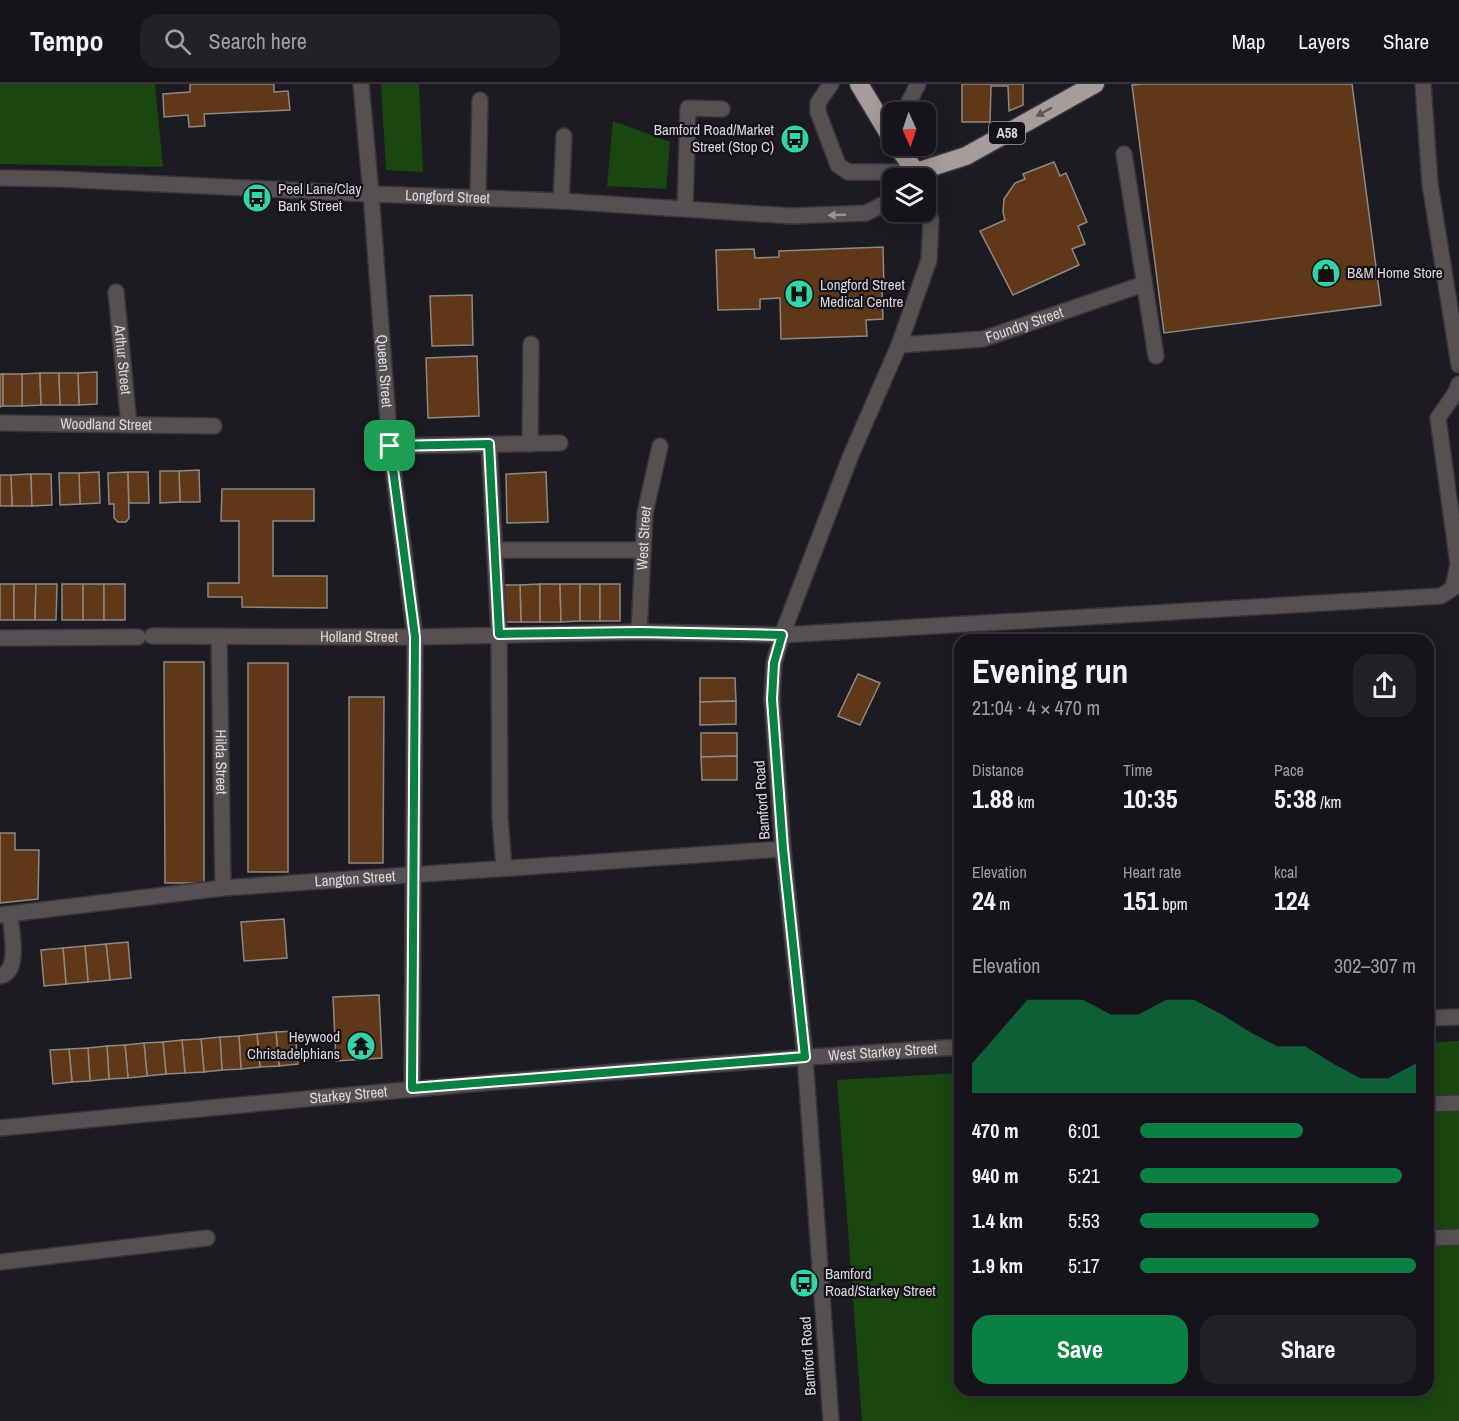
<!DOCTYPE html>
<html lang="en">
<head>
<meta charset="utf-8">
<style>
  :root { --surface:#16141a; --page:#232127; --text:#f1f3f6; --muted:#9e9ea2; --line:#353339; --accent:#0b8043 }
  body { margin:0; font-family:"Archivo Narrow",sans-serif; background:var(--page); color:var(--text); height:100vh; display:flex; flex-direction:column; font-size:22px; white-space:nowrap }
  * { box-sizing:border-box; margin:0 }
  p { font-size:20px; color:var(--muted) }
  .icon { flex:none; width:33px; height:33px; fill:none; stroke:currentColor; stroke-width:2; stroke-linecap:round; stroke-linejoin:round }
  .map { position:relative; flex:1; overflow:hidden }
  .drawer { position:absolute; left:954px; top:550px; width:480px; height:762px; display:flex; flex-direction:column; background:var(--surface); border-radius:18px; box-shadow:0 3px 15px #0003,0 0 0 2px var(--line) }
  .drawer>* { flex:none }
  .needle { width:39px; rotate:177deg }
  .buttons { position:absolute; left:882px; top:18px; display:grid; gap:12px }
  .buttons a { display:grid; place-items:center; width:54px; height:54px; border-radius:12px; background:var(--surface); box-shadow:0 3px 15px #0003,0 0 0 2px var(--line); font-size:30px }
  .pin { position:absolute; display:grid; place-items:center; width:51px; height:51px; color:#fff; margin:-26px; border-radius:12px; box-shadow:0 3px 9px #0006 }
  .round { display:grid; place-items:center; flex:none; width:63px; height:63px; border-radius:18px; background:var(--page) }
  .summary { display:flex; align-items:center; justify-content:space-between; height:102px; padding:0 18px }
  h1 { font-size:33px; font-weight:700; line-height:45px }
  .metrics { display:grid; grid-template-columns:repeat(3,1fr); gap:9px; height:102px; padding:6px 18px }
  .metrics div { display:grid; align-content:center }
  .metrics b { font-size:26px; font-weight:700 }
  .metrics small { font-size:16px; font-weight:400 }
  .metrics p { font-size:16px }
  .chart { height:168px; padding:12px 18px }
  .chart p { display:flex; justify-content:space-between }
  .chart svg { width:100%; height:108px; margin-top:6px; fill:var(--accent); opacity:.7 }
  .primary-button { display:flex; gap:12px; margin-top:auto; padding:12px 18px }
  .primary-button a { flex:1; height:69px; border-radius:18px; background:var(--accent); color:#fff; font-size:24px; font-weight:700; line-height:69px; text-align:center }
  .primary-button a+a { background:var(--page); color:var(--text) }
  ul { padding:0 18px; list-style:none; font-size:20px }
  li { display:grid; grid-template-columns:96px 72px 1fr; align-items:center; height:45px }
  li i { height:15px; border-radius:8px; background:var(--accent) }
  header { display:flex; align-items:center; gap:36px; box-sizing:border-box; height:84px; padding:0 30px; background:var(--surface); border-bottom:2px solid var(--line) }
  header strong { font-size:28px }
  nav { display:flex; gap:33px; margin-inline-start:auto; font-size:21px }
  .search { width:420px; height:54px; background:var(--page); display:flex; align-items:center; gap:15px; box-sizing:border-box; padding:0 21px; border-radius:18px; color:var(--muted); font-size:22px }
  .map>svg:first-child { display:block }
</style>
</head>
<body>
<header>
<strong>Tempo</strong>
<div class="search"><svg class="icon" aria-label="search" viewBox="0 0 24 24"><circle cx="10" cy="10" r="6"/><path d="M15 15l6 6"/></svg>Search here</div>
<nav><a>Map</a><a>Layers</a><a>Share</a></nav>
</header>
<div class="map">
<svg width="1459" height="1337" viewBox="0 0 1459 1337">
  <rect width="100%" height="100%" fill="#1d1b22"/>
  <g fill="#19470f">
    <path d="M0,0H155L163,83L0,80Z"/>
    <path d="M381,0H419L423,88L386,86Z"/>
    <path d="M613,37L670,58L666,105L607,102Z"/>
    <path d="M1459,957V1337H862L837,996L960,989V1306H1428V959Z"/>
  </g>
  <g fill="#5f3819" stroke="#8f8781" stroke-width="1.5">
    <path d="M190,0H274V8L288,7L290,26L204,30L205,42L189,43L188,31L164,33L163,10L190,8Z"/>
    <path d="M962,0H1023V21L1009,27L1008,2H991L990,38H962Z"/>
    <path d="M1143,0H1352L1381,221L1164,249L1132,1Z"/>
    <path d="M1054,78L1060,92L1066,89L1087,138L1078,142L1085,160L1072,165L1079,181L1013,211L980,147L1005,136L1003,128L1004,115L1015,99L1025,95L1023,90Z"/>
    <path d="M883,163L884,206H882L883,235L866,236L867,252L781,255L780,214L760,215V225L718,226L716,166L754,165L755,174L779,173V167Z"/>
    <path d="M472,211L473,261L432,262L430,212Z"/>
    <path d="M477,272L479,332L428,334L426,274Z"/>
    <path d="M97,288V320L79,321L78,289Z"/>
    <path d="M40,289L41,321L22,322V290Z"/>
    <path d="M40,289H59L60,321H41Z"/>
    <path d="M59,289H78L79,321H60Z"/>
    <path d="M0,290H3V322L0,323Z"/>
    <rect x="3" y="290" width="19" height="32"/>
    <path d="M199,386L200,418H180L179,387Z"/>
    <path d="M160,387H179L180,418L160,419Z"/>
    <path d="M99,388L100,419L80,420L79,389Z"/>
    <path d="M128,388L129,434L126,438H118L114,434V420H109L108,389Z"/>
    <path d="M128,388H148L149,419H129Z"/>
    <path d="M546,388L548,438L507,439L506,390Z"/>
    <path d="M59,389H79L80,420L60,421Z"/>
    <path d="M31,390L32,422H12L11,391Z"/>
    <path d="M31,390H51L52,421L32,422Z"/>
    <path d="M0,391H11L12,422H0Z"/>
    <path d="M222,405H314V437H273V492H327V524L242,523V513H208V499H239V437H221Z"/>
    <rect x="0" y="500" width="14" height="36"/>
    <path d="M14,500H36L35,536H14Z"/>
    <path d="M36,500H57L56,536H35Z"/>
    <rect x="62" y="500" width="21" height="36"/>
    <rect x="83" y="500" width="21" height="36"/>
    <rect x="104" y="500" width="21" height="36"/>
    <path d="M540,500V538H521L520,501Z"/>
    <path d="M540,500H560L561,538H540Z"/>
    <path d="M560,500H580V537L561,538Z"/>
    <rect x="580" y="500" width="20" height="37"/>
    <rect x="600" y="500" width="20" height="37"/>
    <path d="M500,501H520L521,538H501Z"/>
    <path d="M164,578H204V799H165Z"/>
    <rect x="248" y="579" width="40" height="209"/>
    <path d="M858,590L880,599L860,641L838,632Z"/>
    <path d="M700,594H735L736,617L700,618Z"/>
    <path d="M955,599H960V632H957Z"/>
    <path d="M349,613H384L383,779H349Z"/>
    <path d="M736,617V640L700,641V618Z"/>
    <path d="M701,649H737V672L701,673Z"/>
    <path d="M737,672V696H702L701,673Z"/>
    <path d="M0,749H15V766H39L38,815L0,819Z"/>
    <path d="M284,835L287,874L244,877L241,838Z"/>
    <path d="M128,858L131,894L110,896L106,860Z"/>
    <path d="M106,860L110,896L88,898L85,862Z"/>
    <path d="M85,862L88,898L66,900L63,864Z"/>
    <path d="M63,864L66,900L44,902L41,866Z"/>
    <path d="M379,911L382,974L336,977L333,913Z"/>
    <path d="M295,947L298,980L279,982L276,948Z"/>
    <path d="M276,948L279,982L260,983L257,950Z"/>
    <path d="M257,950L260,983L241,985L239,952Z"/>
    <path d="M239,952L241,985L222,986L220,953Z"/>
    <path d="M220,953L222,986L204,988L201,955Z"/>
    <path d="M201,955L204,988L185,989L182,956Z"/>
    <path d="M182,956L185,989L166,990L163,958Z"/>
    <path d="M163,958L166,990L147,992L144,959Z"/>
    <path d="M144,959L147,992L128,994L125,961Z"/>
    <path d="M125,961L128,994L109,995L107,962Z"/>
    <path d="M107,962L109,995L90,997L88,964Z"/>
    <path d="M88,964L90,997L72,998L69,965Z"/>
    <path d="M69,965L72,998L53,1000L50,966Z"/>
  </g>
  <g fill="none" stroke-linecap="round" stroke-linejoin="round">
    <g stroke="#37353c" stroke-width="18">
      <g id="minor">
        <path id="s1" d="M361,0L371,110L390,362L415,553L412,1004"/>
        <path d="M831,0L818,19V28L838,81L848,88H916"/>
        <path d="M1423,0L1430,100L1459,281"/>
        <path d="M904,28L918,0"/>
        <path d="M1124,70L1156,272"/>
        <path id="s2" d="M0,94L59,95L371,110L561,117L792,132L866,129L892,116"/>
        <path d="M478,113L480,16"/>
        <path d="M561,117L564,52"/>
        <path d="M685,125L688,24L722,25"/>
        <path id="s3" d="M116,208L129,341"/>
        <path id="s4" d="M899,261L983,255L1144,200"/>
        <path id="s5" d="M0,339L214,342"/>
        <path d="M489,360L499,550L500,734L504,784"/>
        <path d="M530,360L531,260"/>
        <path d="M390,362L560,359"/>
        <path d="M495,466H643"/>
        <path id="s6" d="M639,548L645,429L660,362"/>
        <path id="s7" d="M152,552L415,553L639,548L782,551L1441,512L1453,504L1458,480L1438,334L1456,308L1459,300"/>
        <path id="s8" d="M219,552L223,804"/>
        <path d="M0,554L138,553"/>
        <path id="s9" d="M0,831L223,804L783,765"/>
        <path d="M0,892C21,888 11,846 10,830"/>
        <path d="M1428,934L1459,933"/>
        <path d="M1428,1020L1459,1019"/>
        <path id="s10" d="M0,1044C320,1013 639,983 960,963"/>
        <path d="M1428,1154L1459,1153"/>
        <path d="M0,1178L207,1154"/>
        <path d="M831,1337L805,973L783,765L772,615L774,579L782,551L851,371L899,261L929,176L931,136L926,120"/>
      </g>
    </g>
    <g stroke="#37353c" stroke-width="21">
      <g id="highway">
        <path d="M859,0L892,55"/>
        <path d="M897,62L916,88L966,72L1095,0"/>
      </g>
    </g>
    <use href="#minor" stroke="#565150" stroke-width="15"/>
    <use href="#highway" stroke="#a79c99" stroke-width="18"/>
  </g>
  <defs><path id="oneway-solid" d="M-6-.8H1V-3.2L6.5 0L1 3.2V.8H-6Z" transform="scale(1.5)"/></defs>
  <use fill="#5e5758" href="#oneway-solid" transform="translate(1044 28) rotate(151)"/>
  <use fill="#989496" href="#oneway-solid" transform="translate(837 131) rotate(178)"/>
  <g fill="none" stroke-linecap="round" stroke-linejoin="round">
    <g stroke="#fff" stroke-width="12">
      <path id="route" d="M489,360L499,550L639,548L782,551L774,579L772,615L783,765L805,973L412,1004L415,553L390,362Z"/>
    </g>
    <use href="#route" stroke="#0b8043" stroke-width="8"/>
  </g>
  <defs>
    <g id="bus-disc" transform="scale(1.5)"><circle r="9.5" fill="#32d4a8" stroke="#141218"/><path d="M-5-6H5V4H4V6H2V4H-2V6H-4V4H-5ZM-3.5-4V0h7V-4ZM-3.5 1.2v1.5H-2V1.2ZM2 1.2v1.5H3.5V1.2Z" fill="#111"/></g>
    <g id="shop-disc" transform="scale(1.5)"><circle r="9.5" fill="#32d4a8" stroke="#141218"/><path d="M-5-2.5h2.3a2.7 3.5 0 0 1 5.4 0H5L5.5 6h-11ZM-1.5-2.5h3a1.5 2.3 0 0 0-3 0Z" fill="#111"/></g>
    <g id="hospital-disc" transform="scale(1.5)"><circle r="9.5" fill="#32d4a8" stroke="#141218"/><path d="M-5-5h3v3.5h4V-5h3V5h-3V1.5h-4V5h-3Z" fill="#111"/></g>
    <g id="temple-disc" transform="scale(1.5)"><circle r="9.5" fill="#32d4a8" stroke="#141218"/><path d="M0-6L5-2H3V0L6.5 2.5H4V6H1.5V3h-3V6H-4V2.5H-6.5L-3 0V-2H-5Z" fill="#111"/></g>
  </defs>
  <g fill-rule="evenodd">
    <use href="#bus-disc" x="795" y="55"/>
    <use href="#bus-disc" x="257" y="114"/>
    <use href="#shop-disc" x="1326" y="189"/>
    <use href="#hospital-disc" x="799" y="210"/>
    <use href="#temple-disc" x="361" y="962"/>
    <use href="#bus-disc" x="804" y="1199"/>
  </g>
  <g text-anchor="middle" stroke-width="4.5" stroke-linejoin="round" paint-order="stroke">
    <rect fill="#141218" stroke="#9e9da2" stroke-width="1.5" x="989" y="38" width="36" height="22" rx="4.5"/>
    <g font-size="14" font-weight="bold" fill="#d9d8dd">
      <text x="1007" y="54">A58</text>
    </g>
    <g font-size="15" fill="#d9d8dd" stroke="#141218" text-anchor="start">
      <text x="774" y="51" text-anchor="end">Bamford Road/Market<tspan x="774" dy="17">Street (Stop C)</tspan></text>
      <text x="278" y="110">Peel Lane/Clay<tspan x="278" dy="17">Bank Street</tspan></text>
      <text x="1347" y="194">B&amp;M Home Store</text>
      <text x="820" y="206">Longford Street<tspan x="820" dy="17">Medical Centre</tspan></text>
      <text x="340" y="958" text-anchor="end">Heywood<tspan x="340" dy="17">Christadelphians</tspan></text>
      <text x="825" y="1195">Bamford<tspan x="825" dy="17">Road/Starkey Street</tspan></text>
    </g>
    <g font-size="15" fill="#d9d8dd" stroke="#141218">
      <text dy="5" stroke="none"><textPath href="#s2" startOffset="448">Longford Street</textPath></text>
      <text dy="5" stroke="none"><textPath href="#s4" startOffset="128">Foundry Street</textPath></text>
      <text dy="5" stroke="none"><textPath href="#s3" startOffset="68">Arthur Street</textPath></text>
      <text dy="5" stroke="none"><textPath href="#s1" startOffset="288">Queen Street</textPath></text>
      <text dy="5" stroke="none"><textPath href="#s5" startOffset="106">Woodland Street</textPath></text>
      <text dy="5" stroke="none"><textPath href="#s6" startOffset="94">West Street</textPath></text>
      <text dy="5" stroke="none"><textPath href="#s7" startOffset="207">Holland Street</textPath></text>
      <text dy="5" stroke="none"><textPath href="#s8" startOffset="126">Hilda Street</textPath></text>
      <text transform="translate(762 716) rotate(-94)" y="5">Bamford Road</text>
      <text dy="5" stroke="none"><textPath href="#s9" startOffset="357">Langton Street</textPath></text>
      <text dy="5" stroke="none"><textPath href="#s10" startOffset="886">West Starkey Street</textPath></text>
      <text dy="5" stroke="none"><textPath href="#s10" startOffset="350">Starkey Street</textPath></text>
      <text transform="translate(808 1272) rotate(-94)" y="5">Bamford Road</text>
    </g>
  </g>
</svg>
<div class="buttons">
<a><svg class="needle" viewBox="-14 -14 28 28"><path d="M0-13l5 13h-10z" fill="#e53935"/><path d="M0 13l5-13h-10z" fill="#9e9ea2"/></svg></a>
<a><svg class="icon" aria-label="layers" viewBox="0 0 24 24"><path d="M12 4l9 5-9 5-9-5zM3 14l9 5 9-5"/></svg></a>
</div>
<div class="pin" style="left:390px;top:362px;background:#1e9e55"><svg class="icon" aria-label="arrive" viewBox="0 0 24 24"><path d="M6 21V4h12l-3 4 3 4H6"/></svg></div>
<section class="drawer">
<div class="summary"><div><h1>Evening run</h1><p>21:04 · 4 × 470 m</p></div><a class="round"><svg class="icon" aria-label="share" viewBox="0 0 24 24"><path d="M12 15V3M7 8l5-5 5 5M5 13v7h14v-7"/></svg></a></div>
<div class="metrics">
<div><p>Distance</p><b>1.88<small> km</small></b></div>
<div><p>Time</p><b>10:35</b></div>
<div><p>Pace</p><b>5:38<small> /km</small></b></div>
</div>
<div class="metrics">
<div><p>Elevation</p><b>24<small> m</small></b></div>
<div><p>Heart rate</p><b>151<small> bpm</small></b></div>
<div><p>kcal</p><b>124</b></div>
</div>
<div class="chart"><p><span>Elevation</span>302–307 m</p>
<svg viewBox="0 0 160 44" preserveAspectRatio="none"><path d="M0 44V32L10 19L20 6L30 6L40 6L50 12L60 12L70 6L80 6L90 12L100 19L110 25L120 25L130 32L140 38L150 38L160 32V44z"/></svg>
</div>
<ul>
<li><b>470 m</b>6:01<i style="width:59%"></i></li>
<li><b>940 m</b>5:21<i style="width:95%"></i></li>
<li><b>1.4 km</b>5:53<i style="width:65%"></i></li>
<li><b>1.9 km</b>5:17<i style="width:100%"></i></li>
</ul>
<div class="primary-button"><a>Save</a><a>Share</a></div>
</section>
</div>
</body>
</html>
